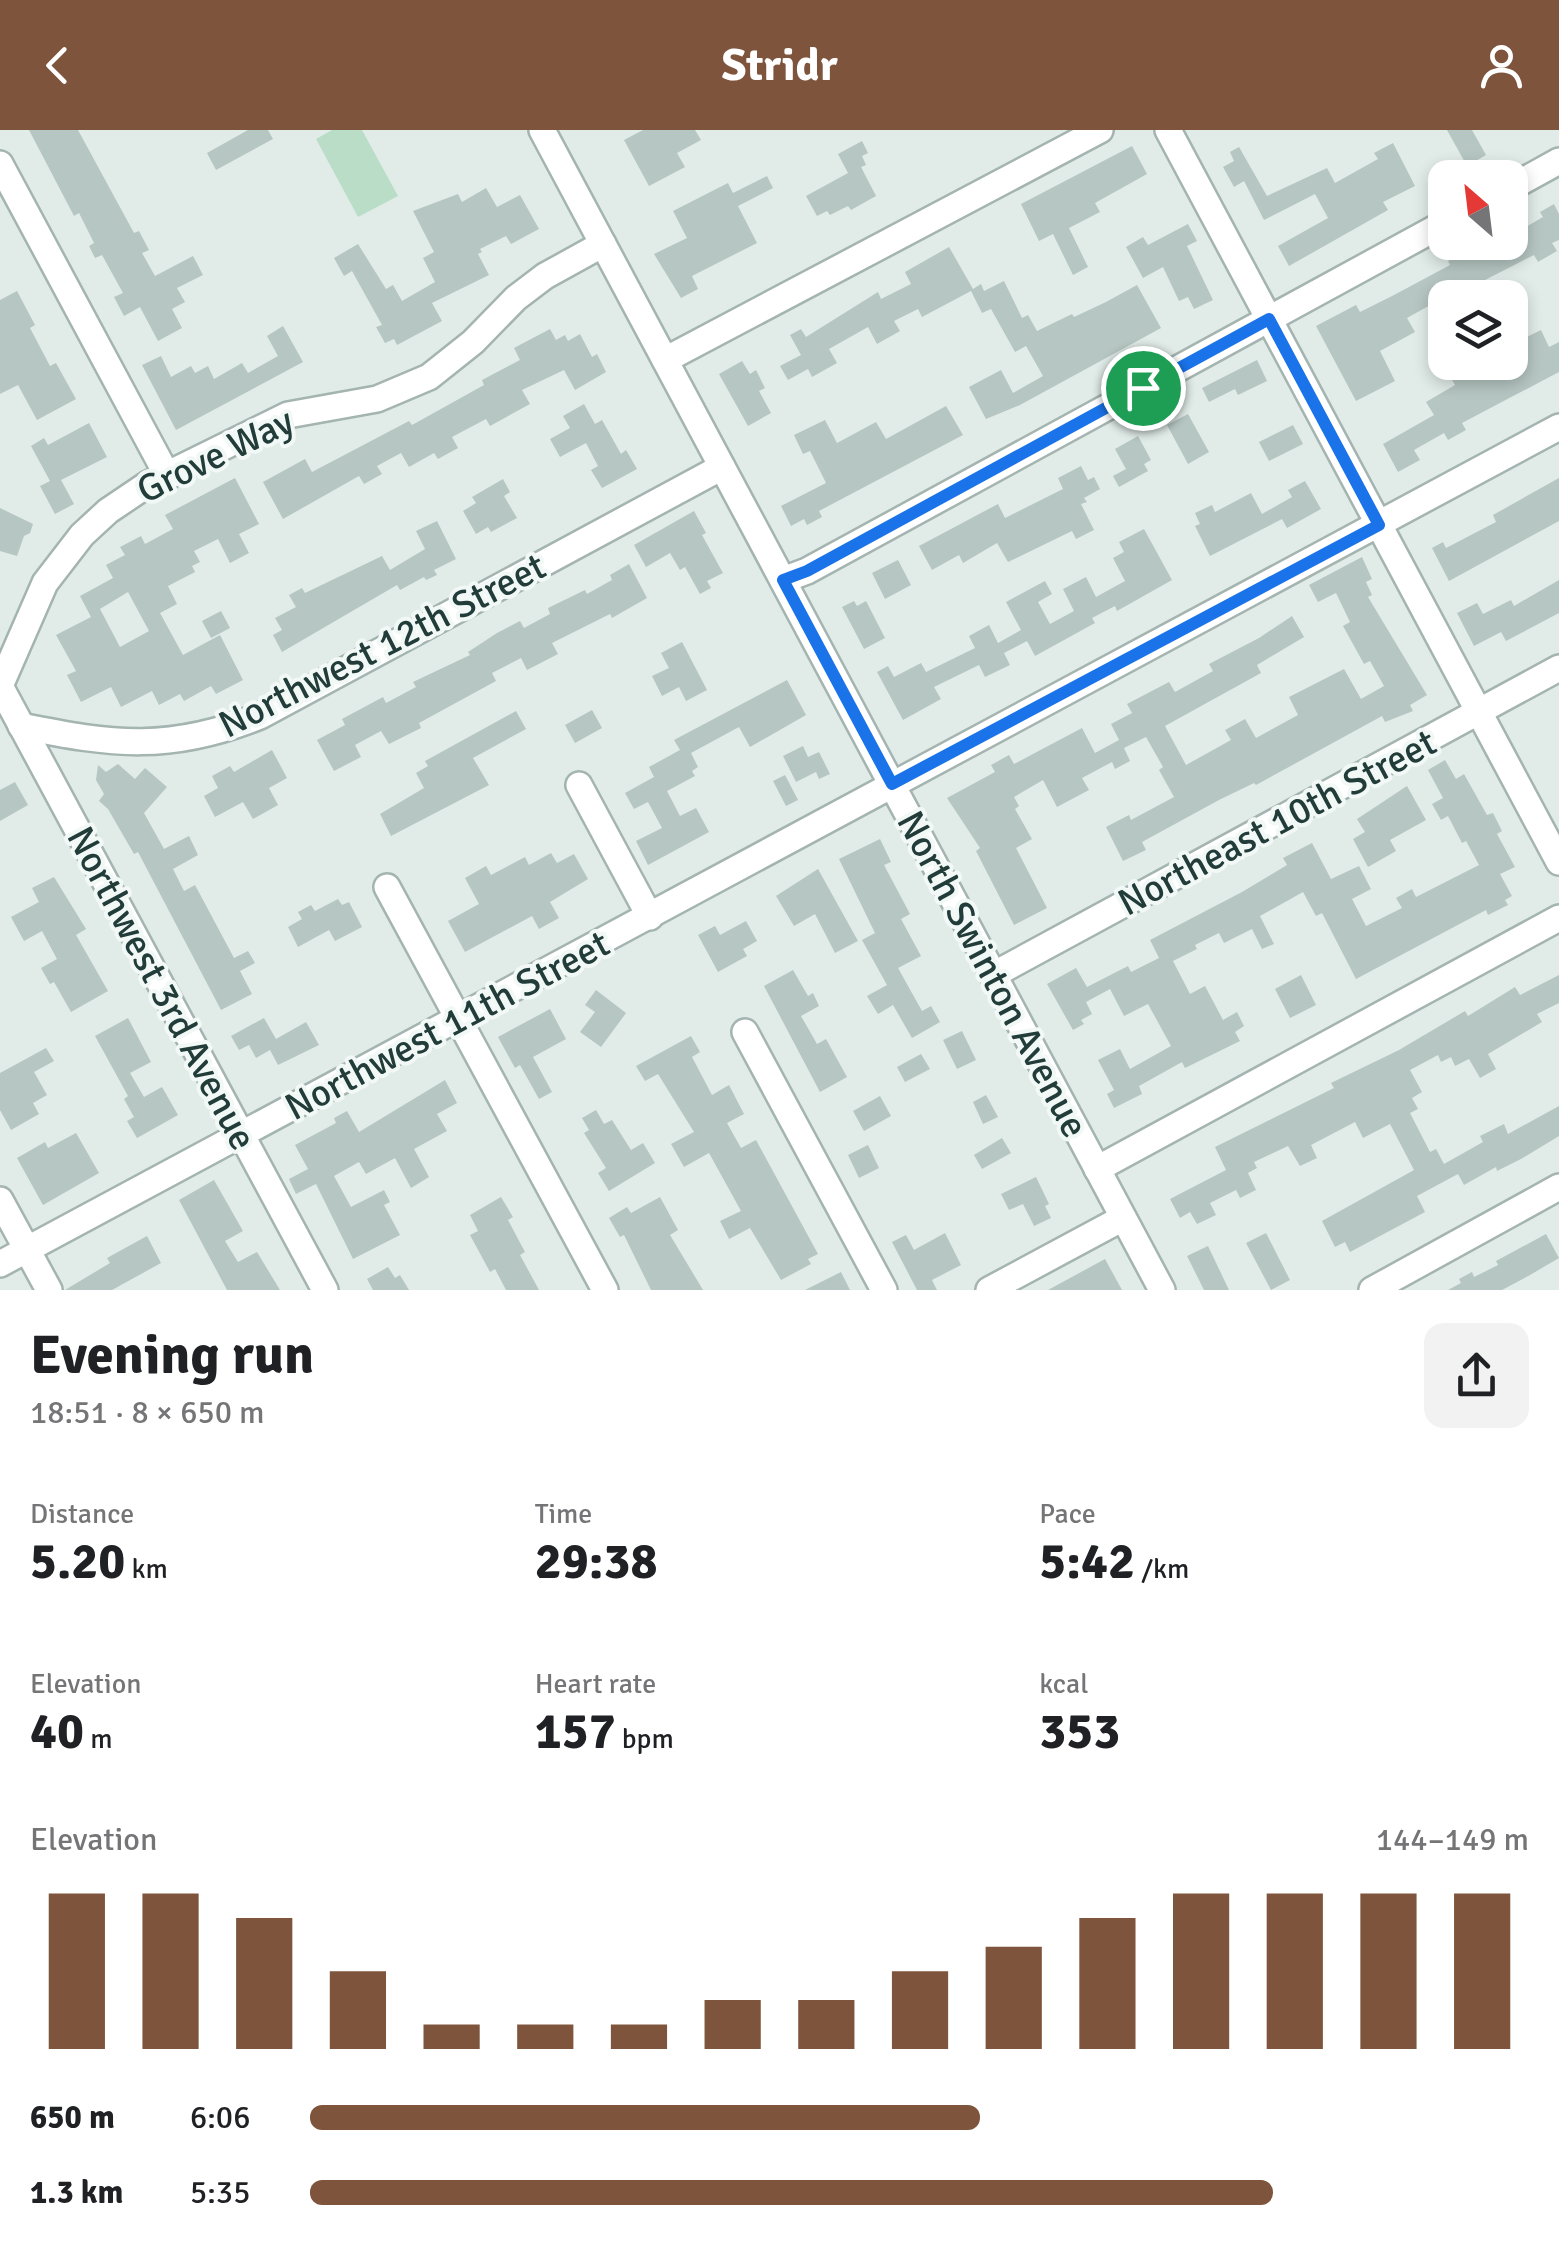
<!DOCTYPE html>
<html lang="en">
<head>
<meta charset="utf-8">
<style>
  :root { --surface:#fff; --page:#f2f2f2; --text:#202124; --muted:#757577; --accent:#7e553c }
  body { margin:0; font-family:Signika,sans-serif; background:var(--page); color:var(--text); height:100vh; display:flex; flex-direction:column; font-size:38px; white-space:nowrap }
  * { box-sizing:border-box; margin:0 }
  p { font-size:32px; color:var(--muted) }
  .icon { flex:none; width:55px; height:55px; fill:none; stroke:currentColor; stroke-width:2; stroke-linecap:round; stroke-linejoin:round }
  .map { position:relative; height:1160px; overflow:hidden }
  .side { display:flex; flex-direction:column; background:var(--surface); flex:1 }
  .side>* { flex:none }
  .needle { width:65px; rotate:332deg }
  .buttons { position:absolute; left:1428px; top:30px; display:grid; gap:20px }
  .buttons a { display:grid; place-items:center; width:100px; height:100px; border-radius:20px; background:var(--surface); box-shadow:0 5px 15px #0003; font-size:50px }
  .pin { position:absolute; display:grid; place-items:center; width:85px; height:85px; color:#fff; margin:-42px; border:5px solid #fff; border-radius:50%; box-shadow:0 2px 10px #0007 }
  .round { display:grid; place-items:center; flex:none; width:105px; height:105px; border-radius:20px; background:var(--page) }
  .summary { display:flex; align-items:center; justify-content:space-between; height:170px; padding:0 30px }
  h1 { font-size:55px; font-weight:700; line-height:75px }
  .stats { display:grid; grid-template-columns:repeat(3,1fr); gap:15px; height:170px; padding:10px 30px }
  .stats div { display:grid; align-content:center }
  .stats b { font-size:50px; font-weight:700 }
  .stats small { font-size:28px; font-weight:400 }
  .stats p { font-size:28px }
  .chart { height:280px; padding:20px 30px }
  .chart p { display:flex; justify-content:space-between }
  .chart svg { width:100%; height:180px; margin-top:10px; stroke:var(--accent); stroke-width:6 }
  ul { padding:0 30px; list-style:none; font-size:32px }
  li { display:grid; grid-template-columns:160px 120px 1fr; align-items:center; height:75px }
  li i { height:25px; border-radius:12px; background:var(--accent) }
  header { display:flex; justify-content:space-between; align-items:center; height:130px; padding:0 30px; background:var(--accent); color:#fff; font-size:45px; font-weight:700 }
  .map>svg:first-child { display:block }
</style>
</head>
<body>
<header><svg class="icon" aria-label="back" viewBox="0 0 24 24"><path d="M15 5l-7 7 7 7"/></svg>Stridr<svg class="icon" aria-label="person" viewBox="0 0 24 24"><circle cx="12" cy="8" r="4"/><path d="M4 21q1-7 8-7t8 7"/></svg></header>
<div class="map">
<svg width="1559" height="1160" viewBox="0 0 1559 1160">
  <rect width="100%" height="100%" fill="#e1ece8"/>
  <path fill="#baddc8" d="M332,0H362L398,66L358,87L316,9Z"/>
  <g fill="#b6c6c2" fill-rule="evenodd">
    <path d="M29,0H78L134,103L139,101L149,120L142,123L155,146L193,126L203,145L177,158L185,172L172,179L182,198L158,211L140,177L124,186L114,167L123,163L102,125L95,128L89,116L94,113L79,83L74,86Z"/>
    <path d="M248,0H268L273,9L216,40L207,23Z"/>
    <path d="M643,0H695L701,10L677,23L685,37L649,56L624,10Z"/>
    <path d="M1447,0H1472L1486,25L1467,36Z"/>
    <path d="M862,11L868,23L862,26L866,35L861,37L876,66L851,80L848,76L830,85L827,81L817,86L806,66L848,43L838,24Z"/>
    <path d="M1393,13L1415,56L1383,72L1388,80L1289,136L1278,116L1328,88L1315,64L1264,90L1244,51L1234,57L1223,37L1234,31L1230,22L1239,17L1267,66L1327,38L1335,53L1378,29L1374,23Z"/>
    <path d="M1132,16L1147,44L1095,73L1100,82L1069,98L1088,137L1073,145L1053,104L1039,111L1021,74Z"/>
    <path d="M767,46L773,58L738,76L757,113L692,146L698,159L681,168L654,124L687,108L673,81L728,53L733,63Z"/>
    <path d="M486,58L497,77L520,65L539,99L511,114L506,106L480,119L482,122L478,124L489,145L432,173L442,191L397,215L394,209L385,213L376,197L382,195L352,141L344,146L334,128L358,114L386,159L393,155L402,171L435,152L423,128L434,122L413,81L458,64L462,72Z"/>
    <path d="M1554,74L1559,84V110L1552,113L1557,121L1538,132L1534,125L1450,168H1443L1407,188L1415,202L1380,221L1395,251L1356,271L1316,196L1356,175L1360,182L1394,165L1450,135L1448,131L1483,112H1510V106L1543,87L1540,82Z"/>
    <path d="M1188,94L1197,111L1187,116L1213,170L1194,179L1188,167L1179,171L1163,137L1143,148L1126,117L1143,107L1148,115Z"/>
    <path d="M949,117L973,159L981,154L984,161L1004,151L1022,188L1028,185L1037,201L1072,184L1074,187L1106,172L1137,155L1161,198L1020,275L986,289L969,257L1001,240L1013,263L1043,246L1026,216L1015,222L991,179L982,183L971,161L922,187L918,179L894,191L900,201L877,214L868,197L829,219L837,233L812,247L808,239L788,250L780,236L801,225L790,205L801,199L806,207L878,162L881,169L911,154L905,142Z"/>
    <path d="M17,161L35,195L30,198L50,236L56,233L76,269L37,290L18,255L0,264V170Z"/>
    <path d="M283,196L303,232L176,300L142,235L161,226L171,247L191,236L195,243L208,236L214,249L242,233L248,243L278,226L267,206Z"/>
    <path d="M550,199L556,210L565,205L568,211L580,204L592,227L597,224L606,242L575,260L564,240L522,260L530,274L490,296L486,289L452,307L458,318L438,329L434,323L409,337L401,323L377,336L382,344L364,354L359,346L283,389L263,352L305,329L312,342L409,291L412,295L484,255L482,250L520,230L514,218Z"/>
    <path d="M1541,200L1549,217L1559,212V242L1462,293L1466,300L1448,310L1444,303L1414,320L1420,330L1398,342L1383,314L1434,285L1426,272L1455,255L1451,248L1481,232H1510V215Z"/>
    <path d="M1257,230L1267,251L1238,265L1235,259L1209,272L1202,258Z"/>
    <path d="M742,231L750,244L756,240L765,258L759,261L771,283L748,296L719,244Z"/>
    <path d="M584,274L595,294L602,290L621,324L626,320L637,339L602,358L591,340L598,336L586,313L560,327L550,309L570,298L563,286Z"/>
    <path d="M946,276L963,305L819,381L822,387L807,395L804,389L791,396L781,376L826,353L810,321L803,324L794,305L825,290L837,313L876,292L886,309Z"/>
    <path d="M1188,284L1209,322L1188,334L1167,295Z"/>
    <path d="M89,293L107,327L61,350L74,374L55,384L40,356L50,351L31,316L44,308L48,315Z"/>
    <path d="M1293,295L1303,314L1269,331L1259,312Z"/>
    <path d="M1138,306L1151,330L1144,334L1148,341L1119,357L1113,346L1126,339L1115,319Z"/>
    <path d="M1081,336L1088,350L1094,347L1100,359L1084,368L1087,372L1081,374L1094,400L1076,409L1072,401L1008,432L997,413L963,433L959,425L932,440L919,416L998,374L1005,388L1063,359L1058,348Z"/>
    <path d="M235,348L259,394L239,404L249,423L230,433L218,409L194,421L200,432L192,436L195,442L168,456L177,474L160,483L183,525L220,505L243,550L216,564L211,556L184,571L180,564L159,575L152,561L121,577L111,557L81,572L67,545L76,541L56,505L91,487L80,466L113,448L106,435L125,425L120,417L141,406L145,414L173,399L165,385ZM128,462L149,501L120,517L100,479Z"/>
    <path d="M1559,348V391L1449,451L1432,418L1443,412L1446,418L1496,392L1493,385Z"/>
    <path d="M503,349L510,362L504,366L517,388L491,402L488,397L476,404L463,381L476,373L472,367Z"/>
    <path d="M1305,351L1321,379L1287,398L1282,389L1210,426L1195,396L1200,394L1195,383L1212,375L1215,382L1251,363L1262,384L1292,367L1288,360Z"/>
    <path d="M0,378L33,394L30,403L24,406L17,426L0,421Z"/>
    <path d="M694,381L706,403L702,405L723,443L707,451L711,458L700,464L685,437L680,440L670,423L646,437L634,415Z"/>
    <path d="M437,391L456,429L434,440L437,445L426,450L424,447L400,460L397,455L282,522L273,505L282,500L275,488L296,477L289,465L302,458L305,463L382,426L390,440L425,419L416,401Z"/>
    <path d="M1144,399L1172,450L1117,481L1115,476L1092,488L1095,493L1035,526L1027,511L1004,523L1010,535L985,547L979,535L934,557L941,569L903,590L877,542L888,536L894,547L921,533L926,542L975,518L969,506L989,495L998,513L1021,500L1006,472L1045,451L1052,464L1038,472L1050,494L1074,481L1063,459L1086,447L1096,467L1125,451L1113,428L1124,422L1119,412Z"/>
    <path d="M1362,427L1372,449L1366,452L1372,465L1368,467L1427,565L1410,575L1413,581L1385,592L1382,586L1256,655L1254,653L1219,670L1142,712L1146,720L1123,731L1106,697L1129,685L1131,690L1174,667L1159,640L1163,637L1146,607L1124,618L1130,631L1115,639L1112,632L1082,648L1089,660L1057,677L1043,650L1014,667L1019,676L1015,679L1032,709L1016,718L1047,778L1014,795L976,721L980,718L947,668L995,642L991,635L1009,625L1014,634L1082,598L1095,623L1119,610L1111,594L1132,583L1127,574L1169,552L1175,562L1213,541L1209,534L1259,508L1292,486L1304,507L1257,535L1261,543L1165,596L1186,635L1231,610L1225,600L1245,589L1256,608L1298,585L1289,567L1344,539L1361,569L1384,556L1370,531L1364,534L1343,496L1350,492L1336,463L1318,472L1309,455Z"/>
    <path d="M898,430L911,455L885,469L872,443Z"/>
    <path d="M629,434L647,468L612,488L610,484L552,513L558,524L527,540L521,528L492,543L496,551L419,593L421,598L389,614L381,601L355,615L361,627L334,641L317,610L345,595L342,589L383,567L386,573L416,557L413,552L470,525L468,522L497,503L520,491L524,498L550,484L548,478L585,460L587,464L612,450L610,445Z"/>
    <path d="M1559,450V483L1506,511L1501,502L1474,516L1457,483L1477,473L1483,484L1511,470L1514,476Z"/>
    <path d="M854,471L857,476L866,471L885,508L864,519L842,477Z"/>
    <path d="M221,481L230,498L211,508L202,491Z"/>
    <path d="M682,512L707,560L686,571L679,557L662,566L652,546L669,538L661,523Z"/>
    <path d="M787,550L806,585L750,617L739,597L691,623L698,637L692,641L695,646L667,661L680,686L696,678L709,702L648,735L636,711L662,698L648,672L634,679L625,663L654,647L649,637L680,620L674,610Z"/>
    <path d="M592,580L602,598L575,613L565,595Z"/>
    <path d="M516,581L526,599L473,628L489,655L391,706L380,684L424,658L416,643L428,636L425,631Z"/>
    <path d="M803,616L808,627L819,622L830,644L819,649L816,642L796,652L783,626Z"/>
    <path d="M272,620L287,648L269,658L278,675L253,689L243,672L215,687L204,666L218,658L212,646L230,636L234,642Z"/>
    <path d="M1445,630L1456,649L1464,644L1487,685L1493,683L1502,701L1497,704L1515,737L1500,744L1512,766L1505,770L1508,775L1488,785L1486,780L1356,849L1322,783L1316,786L1303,762L1260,786L1274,814L1262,819L1252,799L1224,813L1219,803L1195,815L1197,819L1173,831L1190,864L1205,856L1223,890L1237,882L1244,896L1235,902L1240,911L1185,938L1182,932L1139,956L1142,964L1114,978L1107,964L1114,960L1098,930L1120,919L1130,939L1171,916L1148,874L1124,886L1110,859L1086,872L1092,884L1081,890L1084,894L1073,900L1047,854L1076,838L1087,857L1128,836L1131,842L1159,828L1150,810L1242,762L1287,735L1283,728L1312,713L1331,749L1359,736L1371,759L1352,769L1366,796L1402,778L1396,768L1412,759L1416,767L1479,735L1466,711L1462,713L1448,686L1441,690L1432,674L1443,668L1428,640Z"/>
    <path d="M118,634L135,649L145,638L167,657L144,683L164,719L189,706L198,725L173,739L184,761L195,755L234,828L248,821L255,833L240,841L252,864L221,880L138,722L134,724L108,679L99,671L104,664L96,650L98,635L106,642Z"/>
    <path d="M785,645L798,670L786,676L773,651Z"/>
    <path d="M15,652L28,675L0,691V660Z"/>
    <path d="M1407,656L1426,690L1390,710L1396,721L1368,737L1353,709L1365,702L1357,689Z"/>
    <path d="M880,709L891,732L884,735L910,784L901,789L921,826L898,838L922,881L931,876L940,892L912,908L893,875L878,884L867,866L887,855L862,810L875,803L839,729Z"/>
    <path d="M551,723L557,733L574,724L588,749L550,772L559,788L539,799L532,786L465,822L448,791L479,774L465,748L486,736L491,745L525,727L529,735Z"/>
    <path d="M818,739L858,811L835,823L815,784L794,796L776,766Z"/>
    <path d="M54,747L86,799L76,805L108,861L71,882L54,852L50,854L41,838L57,829L42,801L24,811L11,787L39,772L32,758Z"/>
    <path d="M338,769L342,775L349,772L362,797L335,811L329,800L298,817L288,797L302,789L298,782L311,775L315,781Z"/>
    <path d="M746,791L757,811L743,819L747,826L718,842L698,805L715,796L720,805Z"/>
    <path d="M793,840L808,866L813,863L819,876L801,886L817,914L826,909L847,947L820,962L764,856Z"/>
    <path d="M1301,845L1316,875L1290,888L1275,859Z"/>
    <path d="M1559,845V873L1537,884L1542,892L1488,924L1496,939L1480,948L1469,929L1455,936L1451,927L1441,932L1438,925L1410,940L1422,962L1412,968L1418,979L1410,983L1430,1022L1436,1019L1444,1034L1483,1012L1480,1006L1504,994L1508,1004L1559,976V1006L1521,1029L1497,1041L1496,1037L1464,1055L1458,1044L1417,1066L1425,1082L1350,1122L1345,1112L1335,1117L1322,1091L1414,1040L1390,994L1363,1008L1355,992L1311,1015L1317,1028L1300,1036L1288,1016L1254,1032L1257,1038L1248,1043L1256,1060L1240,1068L1236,1060L1210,1073L1216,1085L1197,1094L1190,1082L1180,1088L1170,1069L1226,1040L1215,1017L1334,958L1331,953L1399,920L1465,881L1468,886L1515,857L1520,865Z"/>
    <path d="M596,860L626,883L601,917L580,902L595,882L585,875Z"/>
    <path d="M550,879L566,909L533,927L552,962L539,969L520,935L515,938L498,907Z"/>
    <path d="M128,888L151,932L130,943L144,967L162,957L178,985L137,1008L127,991L134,987L124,969L128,966L95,906Z"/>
    <path d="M264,888L276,909L306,892L319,915L278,935L270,920L256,928L249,915L239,920L231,906Z"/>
    <path d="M962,901L976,930L957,939L943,910Z"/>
    <path d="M691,906L700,922L692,927L712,965L729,955L744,984L727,993L741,1018L756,1010L818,1124L808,1129L811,1134L781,1150L750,1098L729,1109L720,1091L741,1081L709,1023L684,1037L671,1014L694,1002L658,944L645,951L636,936Z"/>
    <path d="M46,918L54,931L34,942L47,965L33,973L39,984L11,1000L0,980V943Z"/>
    <path d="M921,924L930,939L905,952L897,937Z"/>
    <path d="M445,950L457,973L437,984L447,1001L414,1019L429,1047L411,1058L395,1028L366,1044L359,1032L334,1046L351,1077L384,1060L390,1072L384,1075L400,1105L353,1129L316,1054L296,1064L289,1049L308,1039L295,1015L336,993L334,988L347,981L359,1002Z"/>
    <path d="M986,965L998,987L983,994L973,972Z"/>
    <path d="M880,966L891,986L864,1001L853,981Z"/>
    <path d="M596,980L604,994L612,990L631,1020L643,1013L655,1033L609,1061L598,1043L606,1038L584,1003L589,1000L582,988Z"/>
    <path d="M76,1003L99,1043L43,1075L17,1028L45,1012L48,1018Z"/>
    <path d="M1002,1008L1011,1023L982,1039L974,1025Z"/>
    <path d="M868,1015L879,1038L859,1048L848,1025Z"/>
    <path d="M1036,1047L1049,1074L1045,1076L1051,1088L1034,1096L1023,1074L1009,1080L1001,1064Z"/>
    <path d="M214,1050L243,1101L225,1111L238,1132L257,1122L280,1160H227L179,1070Z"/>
    <path d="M501,1067L513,1087L508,1090L525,1122L520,1125L539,1160H506L495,1139L490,1142L470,1105L478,1101L470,1085Z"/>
    <path d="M660,1067L678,1100L670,1105L703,1160H651L624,1105L620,1107L609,1088L627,1077L631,1083Z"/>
    <path d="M945,1103L961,1135L932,1150L937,1160H917L892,1112L906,1105L914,1120Z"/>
    <path d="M1266,1103L1290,1150L1271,1160L1246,1113Z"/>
    <path d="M1546,1104L1559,1128L1530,1145L1502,1160H1448L1461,1153L1459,1149L1472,1142L1474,1147L1498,1135L1496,1131Z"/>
    <path d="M147,1106L161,1133L112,1160H65L110,1133L107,1128Z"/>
    <path d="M1208,1116L1229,1160H1204L1187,1126Z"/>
    <path d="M1105,1129L1122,1160H1048Z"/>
    <path d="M388,1137L395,1148L400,1145L409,1160H373L367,1149Z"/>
    <path d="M841,1142L850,1160H805Z"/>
  </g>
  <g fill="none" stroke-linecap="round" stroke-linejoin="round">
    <g stroke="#a4b4b0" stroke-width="30">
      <g id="minor">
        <path d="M542,0L1162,1160"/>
        <path d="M1168,0L1559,732"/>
        <path d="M0,34L168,347"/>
        <path d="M1510,58L1559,31"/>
        <path d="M665,230L1100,0"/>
        <path d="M783,450L807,441L1445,93"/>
        <path d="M0,556L45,453L82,405L108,381L148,354L288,285L377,269L429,247L473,212L516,168L545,146L603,114"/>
        <path d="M0,556L325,1160"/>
        <path d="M21,596C113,615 171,622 260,586L722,337"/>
        <path d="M579,655L650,787"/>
        <path d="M387,757L605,1160"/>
        <path d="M993,845L1559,538"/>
        <path d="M745,902L884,1160"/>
        <path d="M1097,1039L1559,788"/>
        <path d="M0,1070L49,1160"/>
        <path d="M0,1134L1559,297"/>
        <path d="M989,1160L1123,1088"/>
        <path d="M1372,1160L1559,1057"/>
      </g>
    </g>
    <use href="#minor" stroke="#fff" stroke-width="25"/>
  </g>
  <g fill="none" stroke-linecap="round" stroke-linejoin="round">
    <g stroke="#fff" stroke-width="20">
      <path id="route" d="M1269,189L1379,395L892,654L783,450L807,441Z"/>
    </g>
    <use href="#route" stroke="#1a73e8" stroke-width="12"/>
  </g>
  <g text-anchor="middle" stroke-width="8" stroke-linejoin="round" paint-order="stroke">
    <g font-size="38" fill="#213c39" stroke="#f1f8f6">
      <text transform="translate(215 325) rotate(-26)" y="13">Grove Way</text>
      <text transform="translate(382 515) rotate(-27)" y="13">Northwest 12th Street</text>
      <text transform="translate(1277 692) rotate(-28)" y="13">Northeast 10th Street</text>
      <text transform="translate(993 844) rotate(62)" y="13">North Swinton Avenue</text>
      <text transform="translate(162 858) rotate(62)" y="13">Northwest 3rd Avenue</text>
      <text transform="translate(447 895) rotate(-28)" y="13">Northwest 11th Street</text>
    </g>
  </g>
</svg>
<div class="buttons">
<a><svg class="needle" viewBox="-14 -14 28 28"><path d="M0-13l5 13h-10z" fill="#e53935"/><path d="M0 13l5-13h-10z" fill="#757577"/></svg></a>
<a><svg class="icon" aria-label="layers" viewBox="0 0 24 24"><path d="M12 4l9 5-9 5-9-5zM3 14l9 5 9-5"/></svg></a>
</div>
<div class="pin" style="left:1143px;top:258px;background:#1e9e55"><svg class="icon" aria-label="arrive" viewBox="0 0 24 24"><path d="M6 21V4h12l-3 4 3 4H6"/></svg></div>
</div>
<section class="side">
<div class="summary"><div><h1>Evening run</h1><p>18:51 · 8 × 650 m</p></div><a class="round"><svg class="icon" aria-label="share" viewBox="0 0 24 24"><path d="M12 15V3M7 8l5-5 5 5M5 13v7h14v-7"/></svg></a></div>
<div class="stats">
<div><p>Distance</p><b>5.20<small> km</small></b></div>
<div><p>Time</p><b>29:38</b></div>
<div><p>Pace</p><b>5:42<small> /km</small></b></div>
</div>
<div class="stats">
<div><p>Elevation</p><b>40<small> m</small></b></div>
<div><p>Heart rate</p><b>157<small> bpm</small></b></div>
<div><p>kcal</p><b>353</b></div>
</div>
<div class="chart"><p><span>Elevation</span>144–149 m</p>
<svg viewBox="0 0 160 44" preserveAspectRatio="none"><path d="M5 44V6M15 44V6M25 44V12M35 44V25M45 44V38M55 44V38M65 44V38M75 44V32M85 44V32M95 44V25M105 44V19M115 44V12M125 44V6M135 44V6M145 44V6M155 44V6"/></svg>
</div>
<ul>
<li><b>650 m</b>6:06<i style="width:55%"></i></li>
<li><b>1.3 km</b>5:35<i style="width:79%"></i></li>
</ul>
</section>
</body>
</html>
